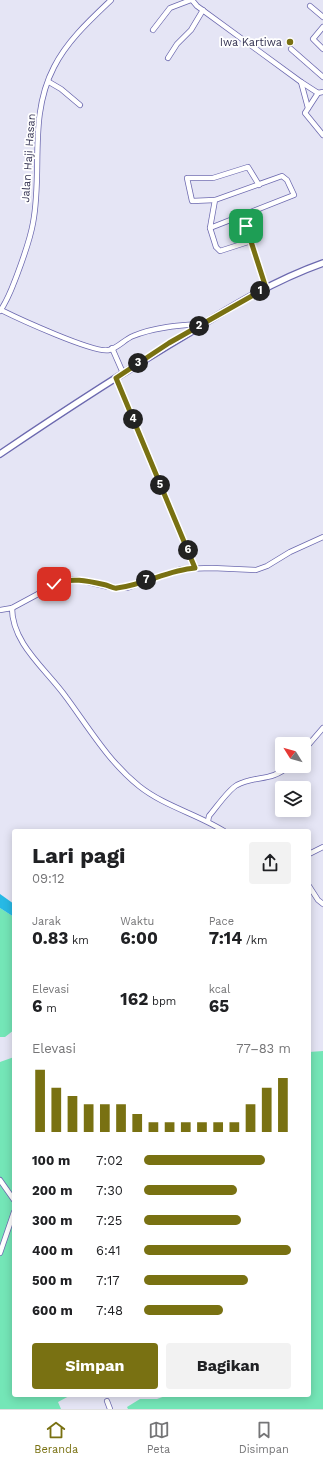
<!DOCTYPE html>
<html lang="id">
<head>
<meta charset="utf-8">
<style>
  :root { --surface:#fff; --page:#f2f2f2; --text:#202124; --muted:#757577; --line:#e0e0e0; --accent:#797112 }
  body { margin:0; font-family:"Work Sans",sans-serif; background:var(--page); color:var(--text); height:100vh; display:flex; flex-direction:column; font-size:15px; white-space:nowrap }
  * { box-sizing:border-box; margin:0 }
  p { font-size:13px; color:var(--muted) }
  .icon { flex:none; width:22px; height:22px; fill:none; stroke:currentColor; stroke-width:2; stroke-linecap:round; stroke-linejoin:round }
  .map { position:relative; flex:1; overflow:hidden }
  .panel { position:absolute; left:12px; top:829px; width:299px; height:568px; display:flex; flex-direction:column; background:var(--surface); border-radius:4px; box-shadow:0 2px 10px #0003 }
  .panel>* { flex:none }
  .needle { width:26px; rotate:307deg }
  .buttons { position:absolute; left:275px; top:737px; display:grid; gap:8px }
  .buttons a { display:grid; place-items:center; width:36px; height:36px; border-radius:4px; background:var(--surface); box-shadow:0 2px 10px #0003; font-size:20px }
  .pin { position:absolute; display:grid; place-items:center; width:34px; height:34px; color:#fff; margin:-17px; border-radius:8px; box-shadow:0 2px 6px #0006 }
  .km { position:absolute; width:20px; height:20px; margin:-10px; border-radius:50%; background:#222; color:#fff; font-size:11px; line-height:20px; text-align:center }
  .round { display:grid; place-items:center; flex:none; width:42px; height:42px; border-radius:4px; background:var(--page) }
  .headline { display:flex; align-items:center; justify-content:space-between; height:68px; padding:0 20px }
  h1 { font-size:22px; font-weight:700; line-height:30px }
  .stats { display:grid; grid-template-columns:repeat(3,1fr); gap:6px; height:68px; padding:4px 20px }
  .stats div { display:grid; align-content:center }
  .stats b { font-size:17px; font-weight:700 }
  .stats small { font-size:11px; font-weight:400 }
  .stats p { font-size:11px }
  .chart { height:112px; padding:8px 20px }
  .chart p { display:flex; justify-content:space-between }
  .chart svg { width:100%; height:72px; margin-top:4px; stroke:var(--accent); stroke-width:6 }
  .cta { display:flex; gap:8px; margin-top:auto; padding:8px 20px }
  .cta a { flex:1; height:46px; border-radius:4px; background:var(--accent); color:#fff; font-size:16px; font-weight:700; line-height:46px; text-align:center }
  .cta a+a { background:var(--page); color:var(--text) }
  ul { padding:0 20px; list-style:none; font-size:13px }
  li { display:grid; grid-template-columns:64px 48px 1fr; align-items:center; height:30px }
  li i { height:10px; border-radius:5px; background:var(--accent) }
  .tab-bar { display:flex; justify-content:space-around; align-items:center; height:56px; border-top:1px solid var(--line); background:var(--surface); font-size:11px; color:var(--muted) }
  .tab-bar a { display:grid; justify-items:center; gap:2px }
  .tab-bar .on { color:var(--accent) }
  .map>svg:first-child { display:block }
</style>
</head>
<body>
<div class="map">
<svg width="323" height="1409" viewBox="0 0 323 1409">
  <rect width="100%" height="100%" fill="#e5e5f5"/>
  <g fill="#74e6b7">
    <path d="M0,908L14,917V1030L5,1037H0Z"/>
    <path d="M323,1051V1409H128L127,1407L140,1399H157L168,1395H309V1052Z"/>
    <path d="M14,1057V1395H71L58,1402L61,1409H0V1062Z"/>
  </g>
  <path fill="#27b9e5" d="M0,894L14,904V917L0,908Z"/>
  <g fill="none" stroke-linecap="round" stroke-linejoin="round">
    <g stroke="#6c69af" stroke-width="6">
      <g id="minor">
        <path d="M192,0L197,6L301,82L318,93L323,92"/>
        <path d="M310,6L323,17"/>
        <path d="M323,27L313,39L323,49"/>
        <path d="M153,30L170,8L191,0"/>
        <path d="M291,49L323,77"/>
        <path d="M168,58L177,44L191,30L203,10"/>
        <path d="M49,82L61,89L80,105"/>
        <path d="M301,82L308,108"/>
        <path d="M318,93L305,113L323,135"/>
        <path d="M282,176L287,180L294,195L210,228L215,200Z"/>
        <path d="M215,200L192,201L187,178H213L248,167L259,185"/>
        <path d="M243,216L266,288"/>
        <path d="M210,228L216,247L220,251L251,241"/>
        <path d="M1,310C17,318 95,354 109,350C118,348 125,339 133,336C155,327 179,325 202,324"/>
        <path d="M0,311C8,300 12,288 17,275C23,259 30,240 33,223C43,171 28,117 54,67C67,41 90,20 111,0"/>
        <path d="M112,348L123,373"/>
        <path d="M116,378L195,568"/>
        <path d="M12,608L64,580L75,579L113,588H127L181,569L212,568L256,570L267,566L290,552L323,537"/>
        <path d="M0,610L12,608C12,644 47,670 66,697C89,728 108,761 139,786C164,806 197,814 224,831"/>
        <path d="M304,750L323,728"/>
        <path d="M208,821L209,816C216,808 228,790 237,785C256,775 271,782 289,766"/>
        <path d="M309,854L323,847"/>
        <path d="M309,886L318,900L323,904"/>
        <path d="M0,1180L14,1200"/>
        <path d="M0,1253L14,1212"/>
        <path d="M107,1401L110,1409"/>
      </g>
    </g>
    <g stroke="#6c69af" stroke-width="8">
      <path id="tertiary" d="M0,454C62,412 125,371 189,333C232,306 275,280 323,263"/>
    </g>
    <use href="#minor" stroke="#fff" stroke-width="4.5"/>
    <use href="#tertiary" stroke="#fff" stroke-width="5.5"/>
  </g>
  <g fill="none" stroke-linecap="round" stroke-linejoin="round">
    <g stroke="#fff" stroke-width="8">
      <path id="route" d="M54,584C71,577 88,581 106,585C110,586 113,589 117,588C144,585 168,570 195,568L116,378L169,343L266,288L246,226"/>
    </g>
    <use href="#route" stroke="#797112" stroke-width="5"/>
  </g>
  <circle fill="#797112" stroke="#fff" stroke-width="1.5" cx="290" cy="42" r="4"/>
  <g text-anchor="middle" stroke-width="3.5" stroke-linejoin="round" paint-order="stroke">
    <g font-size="11" fill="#343352" stroke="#fff" text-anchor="end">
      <text x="282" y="46">Iwa Kartiwa</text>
    </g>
    <g font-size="11" fill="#343352" stroke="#fff">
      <text transform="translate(28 158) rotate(-86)" y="4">Jalan Haji Hasan</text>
    </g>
  </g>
</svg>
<div class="buttons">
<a><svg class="needle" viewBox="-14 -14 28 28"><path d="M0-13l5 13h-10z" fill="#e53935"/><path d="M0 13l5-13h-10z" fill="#757577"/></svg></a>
<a><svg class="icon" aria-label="layers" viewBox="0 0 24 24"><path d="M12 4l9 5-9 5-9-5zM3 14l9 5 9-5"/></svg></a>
</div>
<div class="pin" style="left:246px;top:226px;background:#1e9e55"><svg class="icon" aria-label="arrive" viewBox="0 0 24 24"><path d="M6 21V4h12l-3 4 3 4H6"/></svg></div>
<div class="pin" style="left:54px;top:584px;background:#d93025"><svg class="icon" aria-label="check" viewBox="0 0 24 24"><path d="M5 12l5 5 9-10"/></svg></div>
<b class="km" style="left:260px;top:291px">1</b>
<b class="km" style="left:199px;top:326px">2</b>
<b class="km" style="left:138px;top:363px">3</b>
<b class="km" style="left:133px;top:419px">4</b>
<b class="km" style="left:160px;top:485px">5</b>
<b class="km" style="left:188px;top:550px">6</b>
<b class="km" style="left:146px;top:580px">7</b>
<section class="panel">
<div class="headline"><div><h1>Lari pagi</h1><p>09:12</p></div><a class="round"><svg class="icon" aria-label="share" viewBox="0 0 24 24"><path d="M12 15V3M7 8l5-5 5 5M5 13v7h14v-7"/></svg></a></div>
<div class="stats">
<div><p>Jarak</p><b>0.83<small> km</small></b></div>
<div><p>Waktu</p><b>6:00</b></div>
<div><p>Pace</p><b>7:14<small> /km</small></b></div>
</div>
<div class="stats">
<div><p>Elevasi</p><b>6<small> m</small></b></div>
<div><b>162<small> bpm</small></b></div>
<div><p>kcal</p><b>65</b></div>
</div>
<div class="chart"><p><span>Elevasi</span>77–83 m</p>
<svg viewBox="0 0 160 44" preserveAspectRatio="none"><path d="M5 44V6M15 44V17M25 44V22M35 44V27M45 44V27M55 44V27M65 44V33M75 44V38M85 44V38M95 44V38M105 44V38M115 44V38M125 44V38M135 44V27M145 44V17M155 44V11"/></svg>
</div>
<ul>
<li><b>100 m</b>7:02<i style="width:82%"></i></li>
<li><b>200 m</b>7:30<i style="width:63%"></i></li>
<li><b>300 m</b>7:25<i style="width:66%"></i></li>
<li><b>400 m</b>6:41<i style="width:100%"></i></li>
<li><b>500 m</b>7:17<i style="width:71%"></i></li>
<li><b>600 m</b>7:48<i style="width:54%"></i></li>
</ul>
<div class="cta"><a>Simpan</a><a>Bagikan</a></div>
</section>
</div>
<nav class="tab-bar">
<a class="on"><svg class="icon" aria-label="home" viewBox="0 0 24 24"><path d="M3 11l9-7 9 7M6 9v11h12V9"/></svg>Beranda</a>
<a><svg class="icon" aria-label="map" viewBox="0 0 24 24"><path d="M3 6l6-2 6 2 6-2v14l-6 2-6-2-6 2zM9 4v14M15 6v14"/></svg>Peta</a>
<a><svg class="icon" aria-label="saved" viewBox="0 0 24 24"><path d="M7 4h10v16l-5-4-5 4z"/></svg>Disimpan</a>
</nav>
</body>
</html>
